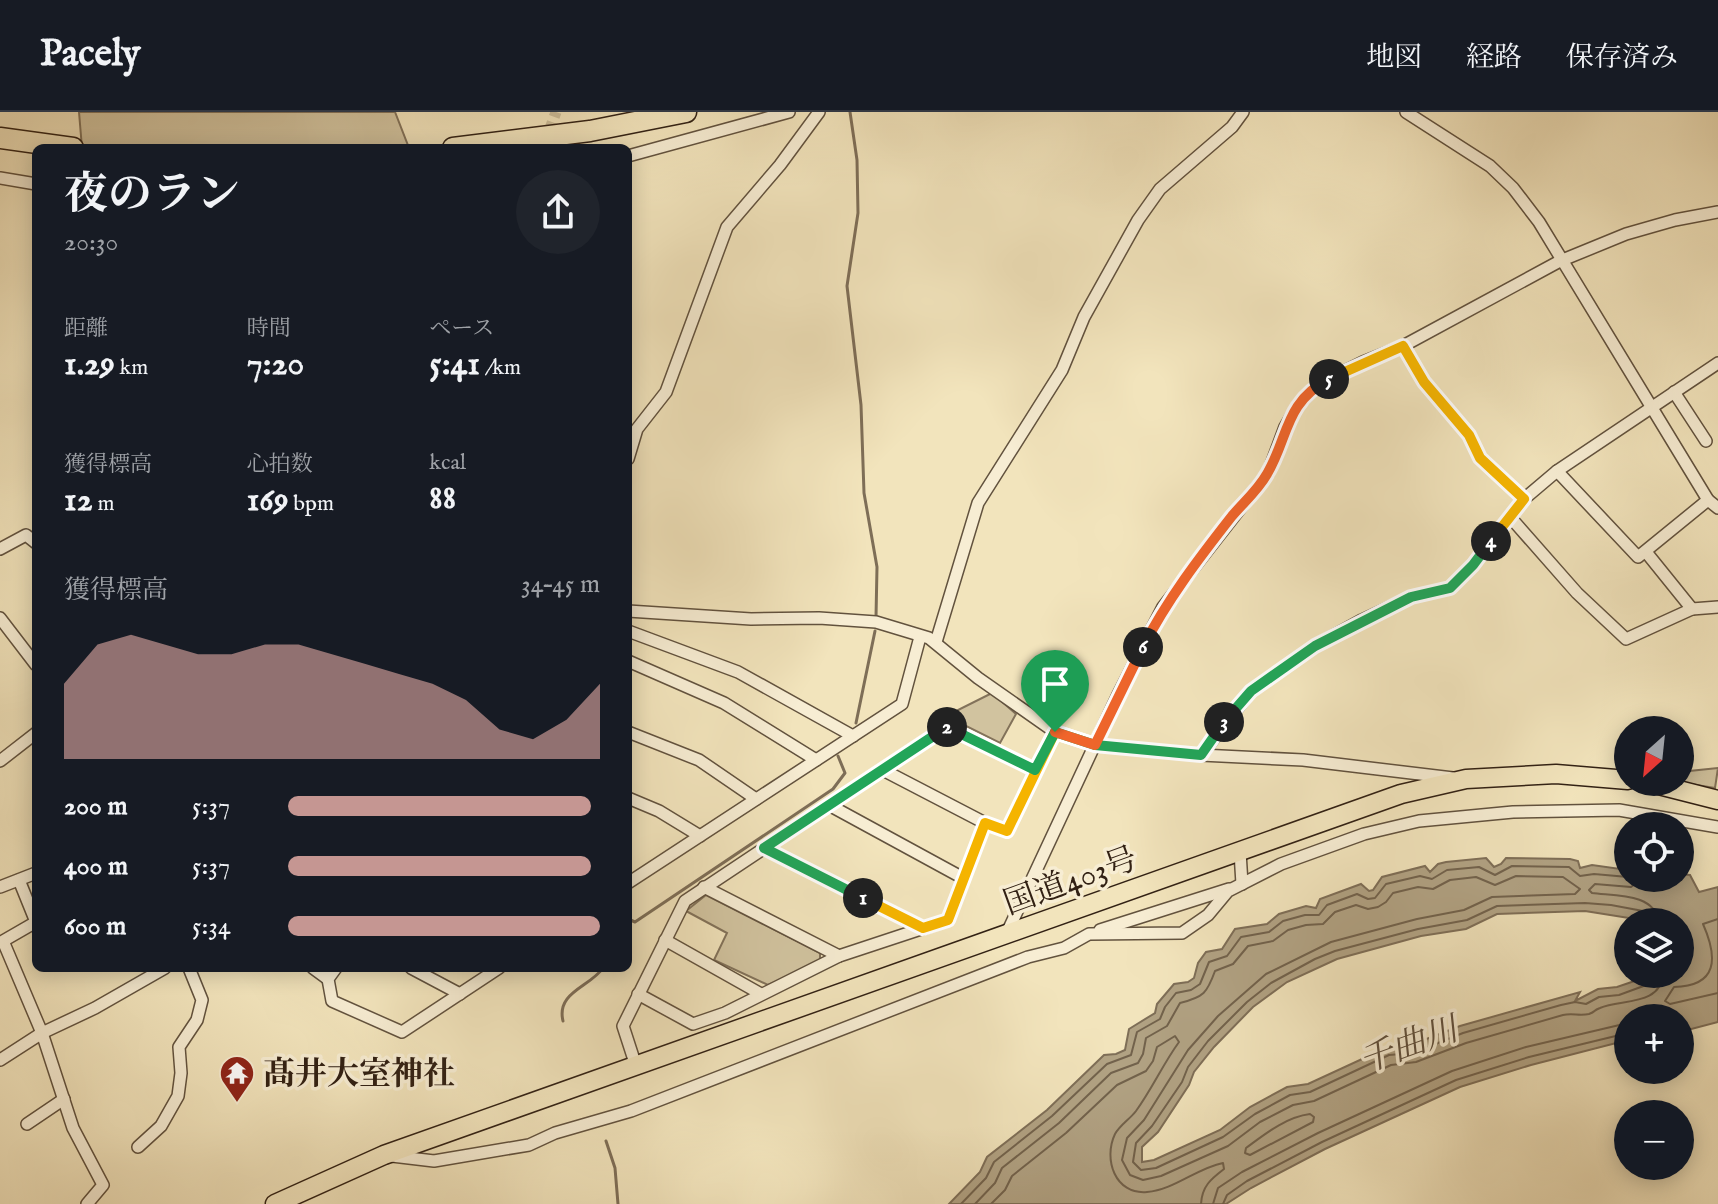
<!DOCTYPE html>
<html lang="ja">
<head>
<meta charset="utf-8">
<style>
  :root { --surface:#171b24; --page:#20242c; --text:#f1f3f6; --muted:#9ea1a6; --line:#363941; --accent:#c59692 }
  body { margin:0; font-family:"IM FELL English","Noto Serif JP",serif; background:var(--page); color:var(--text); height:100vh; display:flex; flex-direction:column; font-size:30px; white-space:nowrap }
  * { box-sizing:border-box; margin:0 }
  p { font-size:26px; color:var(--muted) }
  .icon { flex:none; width:44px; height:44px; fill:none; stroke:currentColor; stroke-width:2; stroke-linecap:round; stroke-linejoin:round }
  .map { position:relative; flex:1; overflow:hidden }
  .details { position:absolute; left:32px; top:32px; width:600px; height:828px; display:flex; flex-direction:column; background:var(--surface); border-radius:12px; box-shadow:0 4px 20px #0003 }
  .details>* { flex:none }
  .needle { width:52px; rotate:207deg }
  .tools { position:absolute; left:1614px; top:604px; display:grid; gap:16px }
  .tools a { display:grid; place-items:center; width:80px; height:80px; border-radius:50%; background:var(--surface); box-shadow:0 4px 20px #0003; font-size:40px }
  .pin { position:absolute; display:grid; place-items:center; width:68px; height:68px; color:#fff; margin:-82px -34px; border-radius:50% 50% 50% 0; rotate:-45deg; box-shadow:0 0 8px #0007 }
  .pin .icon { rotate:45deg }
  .km { position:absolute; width:40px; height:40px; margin:-20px; border-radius:50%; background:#222; color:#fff; font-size:22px; line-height:40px; text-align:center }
  .round { display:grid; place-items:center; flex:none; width:84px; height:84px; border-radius:42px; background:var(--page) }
  .summary { display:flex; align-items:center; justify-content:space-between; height:136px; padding:0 32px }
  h1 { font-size:44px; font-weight:700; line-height:60px }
  .stats { display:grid; grid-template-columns:repeat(3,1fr); gap:12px; height:136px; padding:8px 32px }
  .stats div { display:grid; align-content:center }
  .stats b { font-size:34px; font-weight:700 }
  .stats small { font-size:22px; font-weight:400 }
  .stats p { font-size:22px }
  .chart { height:224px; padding:16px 32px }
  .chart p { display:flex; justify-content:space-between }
  .chart svg { width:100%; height:144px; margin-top:8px; fill:var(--accent); opacity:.7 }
  ul { padding:0 32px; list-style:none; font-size:26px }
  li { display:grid; grid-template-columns:128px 96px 1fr; align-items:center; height:60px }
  li i { height:20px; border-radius:10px; background:var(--accent) }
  header { display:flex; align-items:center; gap:48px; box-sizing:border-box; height:112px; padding:0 40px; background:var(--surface); border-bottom:2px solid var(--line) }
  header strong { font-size:38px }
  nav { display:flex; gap:44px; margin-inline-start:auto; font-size:28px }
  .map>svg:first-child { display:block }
</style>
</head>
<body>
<header>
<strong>Pacely</strong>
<nav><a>地図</a><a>経路</a><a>保存済み</a></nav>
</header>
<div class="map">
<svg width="1718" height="1092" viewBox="0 0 1718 1092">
  <rect width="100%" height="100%" fill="#f2e4bc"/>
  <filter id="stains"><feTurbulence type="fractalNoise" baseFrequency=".0025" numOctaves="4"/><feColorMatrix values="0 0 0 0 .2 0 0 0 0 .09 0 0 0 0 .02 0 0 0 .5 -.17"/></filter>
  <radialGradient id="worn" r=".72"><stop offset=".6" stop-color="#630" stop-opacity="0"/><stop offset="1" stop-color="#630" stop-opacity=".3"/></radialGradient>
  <g fill="#d1c39f" stroke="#82725a" stroke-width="2">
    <path d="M79,0H395L409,36H82Z"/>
    <path d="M992,581L1016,602L1000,631L946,604Z"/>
    <path d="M1718,656L1715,676L1678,670L1680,660Z"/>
    <path d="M706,783L820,841V851L768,873L714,848L727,821L686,799Z"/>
  </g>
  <path fill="#b1a283" stroke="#7e6e57" stroke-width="2" fill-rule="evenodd" d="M1486,746L1494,755L1501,752L1506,746L1570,747L1578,749L1580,756L1592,753L1628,758V766H1680V762L1690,763L1699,780L1718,775V910L1680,920V906H1628V928L1531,953L1460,975L1325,1037L1251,1076L1226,1092H949L980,1060L987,1045L1047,998L1104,943L1116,942L1125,938L1129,917L1155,901L1157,892L1174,872L1188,870L1194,866L1198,851L1206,840L1222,837L1235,817L1267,812L1279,802L1306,794L1316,796L1320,787L1361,772L1369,779L1373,778L1382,765L1425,754L1430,760L1438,752L1446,750ZM1585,799L1654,810H1680V831L1685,843L1680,847V862H1655L1617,875L1598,877L1575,889L1580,880L1460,914L1411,933L1388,935L1308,972L1287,975L1250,995L1220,1018L1154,1048L1142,1050V1035L1158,1020L1189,973L1194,960L1214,935L1253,895L1287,870L1337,847L1421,824L1466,817L1497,802Z"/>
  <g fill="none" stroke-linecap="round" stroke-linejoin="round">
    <g stroke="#72624c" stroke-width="2">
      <path d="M1643,766L1631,775L1595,772L1589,778L1592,781C1614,784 1656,781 1658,810"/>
      <path d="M1718,807L1703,812C1718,846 1718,874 1674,875L1665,889L1670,892L1718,881"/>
      <path d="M1648,810L1647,804L1643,799L1611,793L1585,791L1497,794L1467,808L1418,817L1335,839L1315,847L1271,871L1247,890L1208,929L1188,955L1182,970L1152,1014L1136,1031L1133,1050L1141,1058L1156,1056L1223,1025L1255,1002L1290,983L1310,980L1389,943L1413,941L1463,921L1561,893L1575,890L1586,892L1599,885L1619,883L1649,872L1653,862"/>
      <path d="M1310,1002L1314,1005L1313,1010L1250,1043L1245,1041L1246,1036C1265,1022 1286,1005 1310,1002Z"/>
      <path d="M961,1092L986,1066L994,1050L1052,1004L1107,952L1131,943L1137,920L1160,907L1165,895L1176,881L1191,878L1200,872L1209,850L1227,844L1241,825L1269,820L1283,809L1305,803H1319L1327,793L1357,782L1368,787L1375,786L1386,772L1420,764L1432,767L1447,758L1479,755L1495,763L1512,754L1569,755L1580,764L1594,762L1628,765"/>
      <path d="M975,1092L995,1071L1002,1056L1059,1011L1111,961L1138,951L1143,942L1146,926L1167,914L1180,891C1204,885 1207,881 1215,859L1233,852L1248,834L1273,829L1288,818L1306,813L1323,812L1335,800L1356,793L1368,797L1378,795L1386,790L1393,781L1418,775L1433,777L1450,768L1476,765L1495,773L1516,764L1563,765L1580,777L1575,782L1492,785L1464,798L1417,807L1331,830L1266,862L1218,904L1188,938L1144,1008L1127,1026L1122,1048L1130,1063L1143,1068L1161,1064L1228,1034L1260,1010L1293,993L1314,989L1391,953L1416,950L1466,931L1563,903C1572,901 1580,904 1589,902C1597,899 1592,899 1600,896C1621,887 1661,894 1663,862"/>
      <path d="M991,1092L1005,1078L1012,1064L1066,1021L1117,973L1146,959L1153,949L1157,935L1175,924L1179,930C1163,952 1152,977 1136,999C1130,1007 1120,1013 1115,1022C1103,1047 1115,1083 1147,1080C1174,1078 1197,1056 1223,1051L1224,1057C1211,1067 1202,1074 1201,1092"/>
      <path d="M1213,1092L1218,1076L1242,1060L1318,1021L1452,959L1526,935L1628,911"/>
      <path d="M1223,1092L1227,1083L1247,1069L1322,1030L1456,968L1529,945L1628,921"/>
    </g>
    <g stroke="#7e6e57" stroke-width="3">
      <path d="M850,0L857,48L858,101L847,174L861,293L864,381L877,455L876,505"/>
      <path d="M856,611L875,519"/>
      <path d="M628,807L635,810L833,677L845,661L838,644"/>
      <path d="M563,909C556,880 590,875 603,856"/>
      <path d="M606,1029L615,1056L618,1092"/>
    </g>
    <path stroke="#ccbd9a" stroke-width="11" stroke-dasharray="11 5.5" stroke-linecap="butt" d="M543,36L556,0"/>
    <g stroke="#62523e" stroke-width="14">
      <g id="minor">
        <path d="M1406,0L1490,54L1513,76L1539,110L1708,388L1718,396"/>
        <path d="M628,44L789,0"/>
        <path d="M0,66L36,72"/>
        <path d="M1403,234L1424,270L1469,323L1480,346L1524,387"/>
        <path d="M1674,280L1706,329"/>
        <path d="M628,347L637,317L666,280L727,115L780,53L819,0"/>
        <path d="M1557,359L1638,445L1708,388"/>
        <path d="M1511,406L1577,481L1626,527L1692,497L1718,495"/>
        <path d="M0,437L26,423L36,431"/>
        <path d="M1646,440L1692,497"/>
        <path d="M628,499L751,507L819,506L876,510L929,526L978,566L1055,620L1095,633L1201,643L1303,648L1453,666"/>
        <path d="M0,506L36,553"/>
        <path d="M628,519L738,560L853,624"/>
        <path d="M936,530L978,391L1062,258L1084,205L1138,108L1160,77L1232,15L1243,0"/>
        <path d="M628,549L724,591L816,648"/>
        <path d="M628,620L699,648L756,687"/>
        <path d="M1201,643L1251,579L1315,534L1362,508L1411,485L1450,476L1473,453L1524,387L1557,359L1718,251"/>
        <path d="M0,649L36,621"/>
        <path d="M883,658L985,711"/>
        <path d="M628,686L659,699L700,724"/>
        <path d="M829,693L963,766"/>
        <path d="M764,736L923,816"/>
        <path d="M1240,740L1242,772"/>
        <path d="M19,768L36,810L3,829L42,921L73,1016L103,1073L87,1092"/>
        <path d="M628,771L902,592L920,525"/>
        <path d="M0,775L36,761"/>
        <path d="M704,775L839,844"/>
        <path d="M1100,818L1229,777"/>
        <path d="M1006,823L1118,583L1163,495L1268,361L1285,315L1298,293L1319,272L1363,250L1403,234L1560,149L1626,122L1675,108L1718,100"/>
        <path d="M665,828L761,882"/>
        <path d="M313,856L328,867"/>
        <path d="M336,856L328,867L332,889L402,920L499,856"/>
        <path d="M411,856L460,882"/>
        <path d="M638,882L693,912L725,901L839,844L948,808L985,711L1007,719L1055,620"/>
        <path d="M0,948L42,921L95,896L165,856"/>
        <path d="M636,954L623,914L685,789L946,615L1035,658"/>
        <path d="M27,1012L64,987"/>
        <path d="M138,1035L161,1014L178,984L181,961L179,935L197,908L202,888L189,856"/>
        <path d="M392,1044L434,1049L529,1033L555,1021L631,999L1028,845L1064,836L1089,822L1182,821L1208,803L1228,779L1281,752L1364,722L1419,709L1513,700L1619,698L1718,715"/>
      </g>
    </g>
    <g stroke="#322114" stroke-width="21">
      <g id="trunk">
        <path d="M1647,670L1718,688"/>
        <path d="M275,1092L384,1043L1401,682L1466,667L1556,662L1628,668"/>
      </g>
    </g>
    <g stroke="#322114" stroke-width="23">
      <g id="motorway">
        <path d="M0,26L73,36"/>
        <path d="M453,36L590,19L686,0"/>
      </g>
    </g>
    <use href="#minor" stroke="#f7edd3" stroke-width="11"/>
    <use href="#trunk" stroke="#f2e4bc" stroke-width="18"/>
    <use href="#motorway" stroke="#f2e4bc" stroke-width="20"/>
  </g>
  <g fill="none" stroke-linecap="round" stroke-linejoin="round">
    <g stroke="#fff" stroke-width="16">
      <path id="split-1" d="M863,786L923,816L948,808L985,711L1007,719L1055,620"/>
    </g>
    <g stroke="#fff" stroke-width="16">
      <path id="split-2" d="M863,786L764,736L947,615"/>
    </g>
    <g stroke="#fff" stroke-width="16">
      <path id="split-3" d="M947,615L1035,658L1055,620L1095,633L1201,643L1224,610"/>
    </g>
    <g stroke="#fff" stroke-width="16">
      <path id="split-4" d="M1224,610L1251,579L1315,534L1411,485L1450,476L1473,453L1491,429"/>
    </g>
    <g stroke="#fff" stroke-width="16">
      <path id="split-5" d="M1329,267L1403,234L1424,270L1469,323L1480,346L1524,387L1491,429"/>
    </g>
    <g stroke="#fff" stroke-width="16">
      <path id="split-6" d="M1143,535C1167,488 1199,446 1232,404C1244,390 1258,378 1267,362C1289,325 1284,291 1329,267"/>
    </g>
    <g stroke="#fff" stroke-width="16">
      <path id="split-7" d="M1055,620L1095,633L1143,535"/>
    </g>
    <use href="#split-1" stroke="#f5b400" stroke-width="10"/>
    <use href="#split-2" stroke="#22a559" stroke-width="10"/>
    <use href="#split-3" stroke="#22a559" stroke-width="10"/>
    <use href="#split-4" stroke="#22a559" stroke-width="10"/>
    <use href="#split-5" stroke="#f5b400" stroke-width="10"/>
    <use href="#split-6" stroke="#f0652b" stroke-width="10"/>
    <use href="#split-7" stroke="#f0652b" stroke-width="10"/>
  </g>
  <defs>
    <g id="temple-pin" transform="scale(1.8)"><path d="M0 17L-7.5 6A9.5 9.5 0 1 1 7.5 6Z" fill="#8f2418" stroke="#f7edd3"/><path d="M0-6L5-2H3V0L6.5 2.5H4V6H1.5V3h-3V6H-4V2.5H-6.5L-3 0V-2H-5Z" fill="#fff"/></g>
  </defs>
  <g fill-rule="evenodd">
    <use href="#temple-pin" x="237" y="961"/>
  </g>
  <g text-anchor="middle" stroke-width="7" stroke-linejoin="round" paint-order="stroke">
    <g font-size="32" fill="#322114" stroke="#f7edd3">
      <text transform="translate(1070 768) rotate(-20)" y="11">国道403号</text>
    </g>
    <g font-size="32" font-weight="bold" fill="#322114" stroke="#f7edd3" text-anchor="start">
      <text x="263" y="972">髙井大室神社</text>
    </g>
    <g font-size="34" font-style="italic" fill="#5e4e3b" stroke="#f7edd3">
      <text transform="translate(1408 932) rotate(-20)" y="12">千曲川</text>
    </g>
  </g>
  <rect width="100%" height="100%" filter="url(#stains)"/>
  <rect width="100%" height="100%" fill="url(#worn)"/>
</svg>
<div class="tools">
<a><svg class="needle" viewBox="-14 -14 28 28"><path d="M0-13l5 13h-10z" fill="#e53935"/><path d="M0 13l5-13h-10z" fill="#9ea1a6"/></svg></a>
<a><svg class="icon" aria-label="locate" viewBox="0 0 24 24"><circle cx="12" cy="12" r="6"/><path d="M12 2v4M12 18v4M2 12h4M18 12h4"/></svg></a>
<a><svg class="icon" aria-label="layers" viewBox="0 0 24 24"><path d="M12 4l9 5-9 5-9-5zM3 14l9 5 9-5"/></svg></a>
<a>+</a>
<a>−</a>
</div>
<div class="pin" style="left:1055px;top:620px;background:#1e9e55"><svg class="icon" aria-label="arrive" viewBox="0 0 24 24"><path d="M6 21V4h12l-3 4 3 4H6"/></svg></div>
<b class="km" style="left:863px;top:786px">1</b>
<b class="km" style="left:947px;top:615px">2</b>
<b class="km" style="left:1224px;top:610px">3</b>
<b class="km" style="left:1491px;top:429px">4</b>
<b class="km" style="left:1329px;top:267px">5</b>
<b class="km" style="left:1143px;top:535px">6</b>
<section class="details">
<div class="summary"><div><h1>夜のラン</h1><p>20:30</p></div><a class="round"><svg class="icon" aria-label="share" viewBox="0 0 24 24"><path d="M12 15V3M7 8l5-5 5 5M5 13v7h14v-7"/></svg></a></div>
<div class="stats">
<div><p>距離</p><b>1.29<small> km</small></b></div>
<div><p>時間</p><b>7:20</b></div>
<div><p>ペース</p><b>5:41<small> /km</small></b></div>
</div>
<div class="stats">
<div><p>獲得標高</p><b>12<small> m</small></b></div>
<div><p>心拍数</p><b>169<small> bpm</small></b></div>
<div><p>kcal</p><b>88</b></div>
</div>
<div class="chart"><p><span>獲得標高</span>34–45 m</p>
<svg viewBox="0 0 160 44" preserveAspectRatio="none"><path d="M0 44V21L10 9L20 6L30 9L40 12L50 12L60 9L70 9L80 12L90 15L100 18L110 21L120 26L130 35L140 38L150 32L160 21V44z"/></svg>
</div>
<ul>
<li><b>200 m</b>5:37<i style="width:97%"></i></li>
<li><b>400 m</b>5:37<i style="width:97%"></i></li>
<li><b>600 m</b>5:34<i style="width:100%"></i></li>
</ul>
</section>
</div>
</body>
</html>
